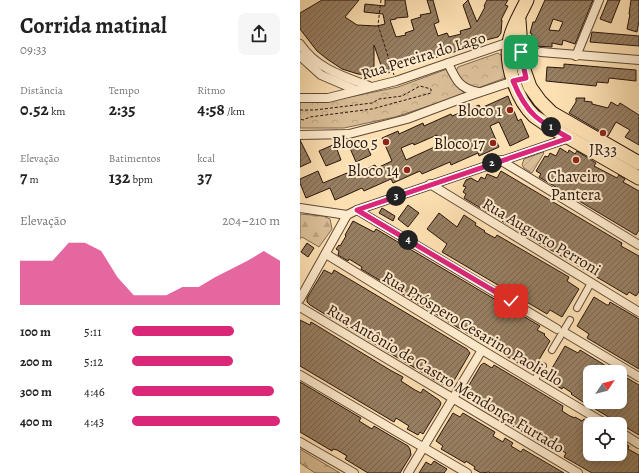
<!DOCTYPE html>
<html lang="pt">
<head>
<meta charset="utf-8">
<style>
  :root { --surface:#fff; --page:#f6f6f6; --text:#222; --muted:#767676; --accent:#db2777 }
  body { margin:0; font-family:Alegreya,serif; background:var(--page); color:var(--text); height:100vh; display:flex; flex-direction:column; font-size:15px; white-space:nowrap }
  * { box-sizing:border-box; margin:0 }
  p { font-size:13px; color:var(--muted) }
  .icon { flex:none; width:22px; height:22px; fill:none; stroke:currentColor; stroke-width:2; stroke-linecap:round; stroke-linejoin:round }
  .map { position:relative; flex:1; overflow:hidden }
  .panel { display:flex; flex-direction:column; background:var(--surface); width:300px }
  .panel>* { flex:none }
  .needle { width:26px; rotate:55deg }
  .fabs { position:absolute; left:283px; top:365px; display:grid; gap:8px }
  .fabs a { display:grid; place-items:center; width:44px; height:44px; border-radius:8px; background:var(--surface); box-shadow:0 2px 10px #0003; font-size:20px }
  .pin { position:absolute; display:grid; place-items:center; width:34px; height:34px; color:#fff; margin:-17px; border-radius:8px; box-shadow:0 2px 6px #0006 }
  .km { position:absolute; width:20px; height:20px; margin:-10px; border-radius:50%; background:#222; color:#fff; font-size:11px; line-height:20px; text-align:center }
  .round { display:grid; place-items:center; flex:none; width:42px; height:42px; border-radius:8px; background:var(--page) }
  .overview { display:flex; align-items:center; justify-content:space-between; height:68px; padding:0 20px }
  h1 { font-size:22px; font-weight:700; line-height:30px }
  .figures { display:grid; grid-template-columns:repeat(3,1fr); gap:6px; height:68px; padding:4px 20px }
  .figures div { display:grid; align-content:center }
  .figures b { font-size:17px; font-weight:700 }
  .figures small { font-size:11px; font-weight:400 }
  .figures p { font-size:11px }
  .chart { height:112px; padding:8px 20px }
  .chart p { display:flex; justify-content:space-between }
  .chart svg { width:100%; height:72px; margin-top:4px; fill:var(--accent); opacity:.7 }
  ul { padding:0 20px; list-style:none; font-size:13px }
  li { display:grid; grid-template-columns:64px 48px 1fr; align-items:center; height:30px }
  li i { height:10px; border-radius:5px; background:var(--accent) }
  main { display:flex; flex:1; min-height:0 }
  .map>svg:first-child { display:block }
</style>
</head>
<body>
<main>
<section class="panel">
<div class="overview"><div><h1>Corrida matinal</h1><p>09:33</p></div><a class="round"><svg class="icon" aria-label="share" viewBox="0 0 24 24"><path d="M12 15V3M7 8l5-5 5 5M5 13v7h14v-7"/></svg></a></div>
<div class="figures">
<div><p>Distância</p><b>0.52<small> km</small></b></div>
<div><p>Tempo</p><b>2:35</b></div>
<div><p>Ritmo</p><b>4:58<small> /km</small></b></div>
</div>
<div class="figures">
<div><p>Elevação</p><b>7<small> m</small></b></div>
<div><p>Batimentos</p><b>132<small> bpm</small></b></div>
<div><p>kcal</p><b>37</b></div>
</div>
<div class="chart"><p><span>Elevação</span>204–210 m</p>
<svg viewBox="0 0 160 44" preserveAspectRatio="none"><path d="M0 44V17L10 17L20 17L30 6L40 6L50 11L60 27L70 38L80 38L90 38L100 33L110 33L120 27L130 22L140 17L150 11L160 17V44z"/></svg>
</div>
<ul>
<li><b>100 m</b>5:11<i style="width:69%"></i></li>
<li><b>200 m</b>5:12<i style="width:68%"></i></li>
<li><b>300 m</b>4:46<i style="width:96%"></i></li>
<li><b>400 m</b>4:43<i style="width:100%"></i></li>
</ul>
</section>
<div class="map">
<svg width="339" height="473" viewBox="0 0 339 473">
  <defs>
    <pattern id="forest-firs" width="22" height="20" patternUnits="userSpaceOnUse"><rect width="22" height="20" fill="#d9bd96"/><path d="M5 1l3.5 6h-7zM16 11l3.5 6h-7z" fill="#baa280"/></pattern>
    <pattern id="park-crowns" width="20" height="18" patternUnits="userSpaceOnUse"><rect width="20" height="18" fill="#d9bd96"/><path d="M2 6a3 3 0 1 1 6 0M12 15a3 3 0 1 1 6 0" fill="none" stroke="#baa280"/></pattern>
    <pattern id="garden-furrows" width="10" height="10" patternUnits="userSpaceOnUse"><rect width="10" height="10" fill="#d9bd96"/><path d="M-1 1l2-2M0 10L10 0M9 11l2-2" fill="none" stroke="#baa280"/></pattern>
    <pattern id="building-hatch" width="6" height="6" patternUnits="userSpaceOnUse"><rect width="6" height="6" fill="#977f62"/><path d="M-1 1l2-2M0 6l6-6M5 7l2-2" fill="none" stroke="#7b674f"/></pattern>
  </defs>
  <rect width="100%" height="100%" fill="#fde0b2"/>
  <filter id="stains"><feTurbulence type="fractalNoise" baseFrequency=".005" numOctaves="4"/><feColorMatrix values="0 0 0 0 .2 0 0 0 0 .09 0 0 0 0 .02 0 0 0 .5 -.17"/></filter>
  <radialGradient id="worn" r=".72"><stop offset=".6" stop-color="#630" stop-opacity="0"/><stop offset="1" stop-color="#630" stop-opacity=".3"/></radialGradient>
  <g fill="url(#forest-firs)" stroke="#816951">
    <path d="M0,214L23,216L30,219L32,229L19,247L2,237L0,239Z"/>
    <path d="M0,449L40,473H15L0,463Z"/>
  </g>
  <g fill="url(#park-crowns)" stroke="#816951">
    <path d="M198,53L202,56L205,78L175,89L165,84L156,71L158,67Z"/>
    <path d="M147,69C151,79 156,86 165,94L95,117L44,128H0V100L26,102L98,87Z"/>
  </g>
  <path fill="url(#garden-furrows)" stroke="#816951" d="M243,152L244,153L232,173L224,168L222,165L224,159Z"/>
  <g fill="url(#building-hatch)" stroke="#29150c" fill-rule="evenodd">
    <path d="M22,0H59L45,17L57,25L77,26L85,24L83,14L64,12L65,4L85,6V0H105L108,17L96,18V19L90,20L96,37L106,35L105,33L114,30L111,20L121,17L120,15L131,13L127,0H133L139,22L134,24L138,36L147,33L149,37L161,34L160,31L171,28L163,5L168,0L177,22L185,7L184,6L187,0H208L205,5L208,6L201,20H202L201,33L198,37L174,43V46L134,58L132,53L107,62V63L101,65V62L89,66L91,72L84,74L74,45V75H69L58,74L42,69L27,59L17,51L0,29V13Z"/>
    <path d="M245,0H293L275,44L263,40L262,45L252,43V47L235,46L233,44V38L231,37L232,34L230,33L233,22H235ZM253,19L263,22L259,31L249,30Z"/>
    <path d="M308,0H320L311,23L300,19Z"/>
    <path d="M331,0H339V21L337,32L327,29L330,14H329Z"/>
    <path d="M292,32L339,36V46L290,42Z"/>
    <path d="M264,64L336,70V81L309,78L308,83L297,82L296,86L246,81L247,67L264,68Z"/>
    <path d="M208,96L218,121L221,119L229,137L210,146L199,122L190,126L199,147L179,156L178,153L151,165L150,162L122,174L120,171L93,183L91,179L64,191L62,188L35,200L30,188L6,198L0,183V179L18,171L23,183L47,173L48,177L75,165L77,168L92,161L82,138L98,131L99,134L123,123L124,126L151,114L152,116L179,105L181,108ZM137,135L141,144L106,160L101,148L113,143L114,145Z"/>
    <path d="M276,98H285L284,101L292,102V104L308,108L311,102L318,106L320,103L339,115V145L325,137L330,130L316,122L308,136L269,113L276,102Z"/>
    <path d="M0,140L11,162L0,167Z"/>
    <path d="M64,140L71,155L56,162L49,146Z"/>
    <path d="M35,144L41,160L26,166L19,151Z"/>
    <path d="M260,148L268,153L269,150L275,154L277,151L296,163L294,166L317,178L319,175L325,179L323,182L339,191V230L336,235L239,177L241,174L236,171L245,156L248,157L250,153L256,156Z"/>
    <path d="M201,171L322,243L321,246L339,256V292L336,296L329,292L327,295L202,221L204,218L202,217L203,216L189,209L187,212L164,198L166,194L163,192L166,187L163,186L166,180L171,178L178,182L181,177L185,179L187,174L197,178Z"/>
    <path d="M108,205L119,213L108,227L98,219Z"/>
    <path d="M82,208L95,216L93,221L79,213Z"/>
    <path d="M139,213L157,227L164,215L176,223L175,225L185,231L184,232L195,238L197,235L269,277L267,281L279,289L262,317L250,310L247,314L142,252L147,244L127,229Z"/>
    <path d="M53,221L74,232L76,229L240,326L237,330L245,334L244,335L250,341L236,365L233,363L232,366L220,359L218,363L188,345L190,343L187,341L188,340L174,332L172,336L61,269L62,267L49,259L48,261L38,255L39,251L36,249L39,245L40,246L46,236L45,235Z"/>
    <path d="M7,243L14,248L8,257L1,252Z"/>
    <path d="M24,270L32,274L34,270L167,349L170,353L152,384L145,381L143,385L45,326L47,322L34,314L31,318L10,305L7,302V298Z"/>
    <path d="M294,297L307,305H309L310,302L339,319V369L287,338L289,334L277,326Z"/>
    <path d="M0,320L10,325L11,322L90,370L103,377L101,381L115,390L121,393L123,389L139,400L141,403L140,406L123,434L120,432L118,435L107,429L109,426L96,418L94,422L0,366Z"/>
    <path d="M265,346L278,353L280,350L316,372H290V402H320V374L339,385V435L280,400L271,394L272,393L263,387L262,389L247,380L250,376L248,375Z"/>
    <path d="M184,363L192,368L194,365L263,406L262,411L270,416L275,418V417L282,421L284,419L290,422V454H320V440L329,446L328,449L339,455V473H292L264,457L266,453L257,448L255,451L168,399L165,396V392L181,365Z"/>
    <path d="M0,382L61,418L59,421L72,429L74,426L108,446L110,449L111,455L100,473H68L45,459L47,456L37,450L33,449L32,451L0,432Z"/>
    <path d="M153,413L160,417L163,413L195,432L193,436L203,442L205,438L213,443L211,446L221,452L223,449L264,473H190L189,472L181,473L174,469L175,467L166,461L165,463L141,449L143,446L136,441Z"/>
    <path d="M134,461L147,469L144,473H119L126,462L131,465Z"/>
  </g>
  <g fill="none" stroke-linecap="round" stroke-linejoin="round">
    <g stroke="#5e4836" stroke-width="8">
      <g id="pedestrian">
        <path d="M277,308L291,283"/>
        <path d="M252,350L270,320"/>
        <path d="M234,381L243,366"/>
      </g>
    </g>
    <g stroke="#5e4836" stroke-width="10">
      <g id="minor">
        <path d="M0,44C16,68 42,76 69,86"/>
        <path d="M241,52L339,60"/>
        <path d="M0,56L21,75L56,90"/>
        <path d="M276,56L299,0"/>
        <path d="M148,63C156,80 159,88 178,92"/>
        <path d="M0,98H28L96,81L212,41"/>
        <path d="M0,135L49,134L107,119L163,98L217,80"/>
        <path d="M200,160L339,245"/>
        <path d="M130,184L339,312"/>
        <path d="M0,208L47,215"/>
        <path d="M57,210L257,329"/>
        <path d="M26,254L182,350L306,424"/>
        <path d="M0,299L47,215L57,210L269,138"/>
        <path d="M0,307L278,473"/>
        <path d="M267,334L339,377"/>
        <path d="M0,375L167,473"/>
        <path d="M320,432L339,444"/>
        <path d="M0,442L54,473"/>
        <path d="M108,473L182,350"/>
      </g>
    </g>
    <g stroke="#29150c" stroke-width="15">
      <g id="primary">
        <path d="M227,0C221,13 211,28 209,43C205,65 217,100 234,116C238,119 243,122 247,125L339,178"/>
        <path d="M219,20L222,60L224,70L230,87L240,101L252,113L339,163"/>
      </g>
    </g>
    <g stroke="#29150c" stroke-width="1" stroke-dasharray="3 2" stroke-linecap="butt">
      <path d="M81,0L78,25L94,75"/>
      <path d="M0,110H15L72,103L79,99L102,96L120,86L131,89V93L72,109L10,117L3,120L0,119"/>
    </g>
    <use href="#pedestrian" stroke="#feebcd" stroke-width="6"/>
    <use href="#minor" stroke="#feebcd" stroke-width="8"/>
    <use href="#primary" stroke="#fde0b2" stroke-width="13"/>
  </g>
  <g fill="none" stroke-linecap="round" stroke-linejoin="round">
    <g stroke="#fff" stroke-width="8">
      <path id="route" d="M211,301L57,210L269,138C257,131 245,125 235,116C225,107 218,93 213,81L226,78L222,60L221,52"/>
    </g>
    <use href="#route" stroke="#db2777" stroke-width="5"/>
  </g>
  <g fill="#8f2418" stroke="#feebcd" stroke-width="1.5">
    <circle cx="210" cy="110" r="4"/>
    <circle cx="303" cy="133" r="4"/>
    <circle cx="86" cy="142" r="4"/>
    <circle cx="193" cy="143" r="4"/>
    <circle cx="276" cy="160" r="4"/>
    <circle cx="107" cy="170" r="4"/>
  </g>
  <g text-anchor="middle" stroke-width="4" stroke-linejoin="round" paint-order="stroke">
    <g font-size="16" fill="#29150c" stroke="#feebcd">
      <text transform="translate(123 55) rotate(-17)" y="6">Rua Pereira do Lago</text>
      <text transform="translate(242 236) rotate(31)" y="6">Rua Augusto Perroni</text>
      <text transform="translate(173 328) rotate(31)" y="6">Rua Próspero Cesarino Paoliello</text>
      <text transform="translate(146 378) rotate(31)" y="6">Rua Antônio de Castro Mendonça Furtado</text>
    </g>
    <g font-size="16" fill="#29150c" stroke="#feebcd" text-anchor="end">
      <text x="202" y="116">Bloco 1</text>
      <text x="78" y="148">Bloco 5</text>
      <text x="185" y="149">Bloco 17</text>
      <text x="303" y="155" text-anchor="middle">JR33</text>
      <text x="99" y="176">Bloco 14</text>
      <text x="276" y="182" text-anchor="middle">Chaveiro<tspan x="276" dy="18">Pantera</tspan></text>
    </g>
  </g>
  <rect width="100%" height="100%" filter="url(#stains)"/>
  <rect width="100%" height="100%" fill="url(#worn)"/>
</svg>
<div class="fabs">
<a><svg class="needle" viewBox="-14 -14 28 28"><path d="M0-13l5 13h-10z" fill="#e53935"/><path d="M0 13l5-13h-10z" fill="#767676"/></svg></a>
<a><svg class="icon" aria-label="locate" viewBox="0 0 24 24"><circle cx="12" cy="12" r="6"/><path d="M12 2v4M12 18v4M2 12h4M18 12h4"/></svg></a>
</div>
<div class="pin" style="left:221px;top:52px;background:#1e9e55"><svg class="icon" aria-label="arrive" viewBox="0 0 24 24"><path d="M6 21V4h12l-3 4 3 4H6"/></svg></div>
<div class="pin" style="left:211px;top:301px;background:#d93025"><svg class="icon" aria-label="check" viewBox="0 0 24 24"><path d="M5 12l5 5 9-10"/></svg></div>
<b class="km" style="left:251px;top:127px">1</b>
<b class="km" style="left:192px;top:163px">2</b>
<b class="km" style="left:96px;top:196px">3</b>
<b class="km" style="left:108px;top:240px">4</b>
</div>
</main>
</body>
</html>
